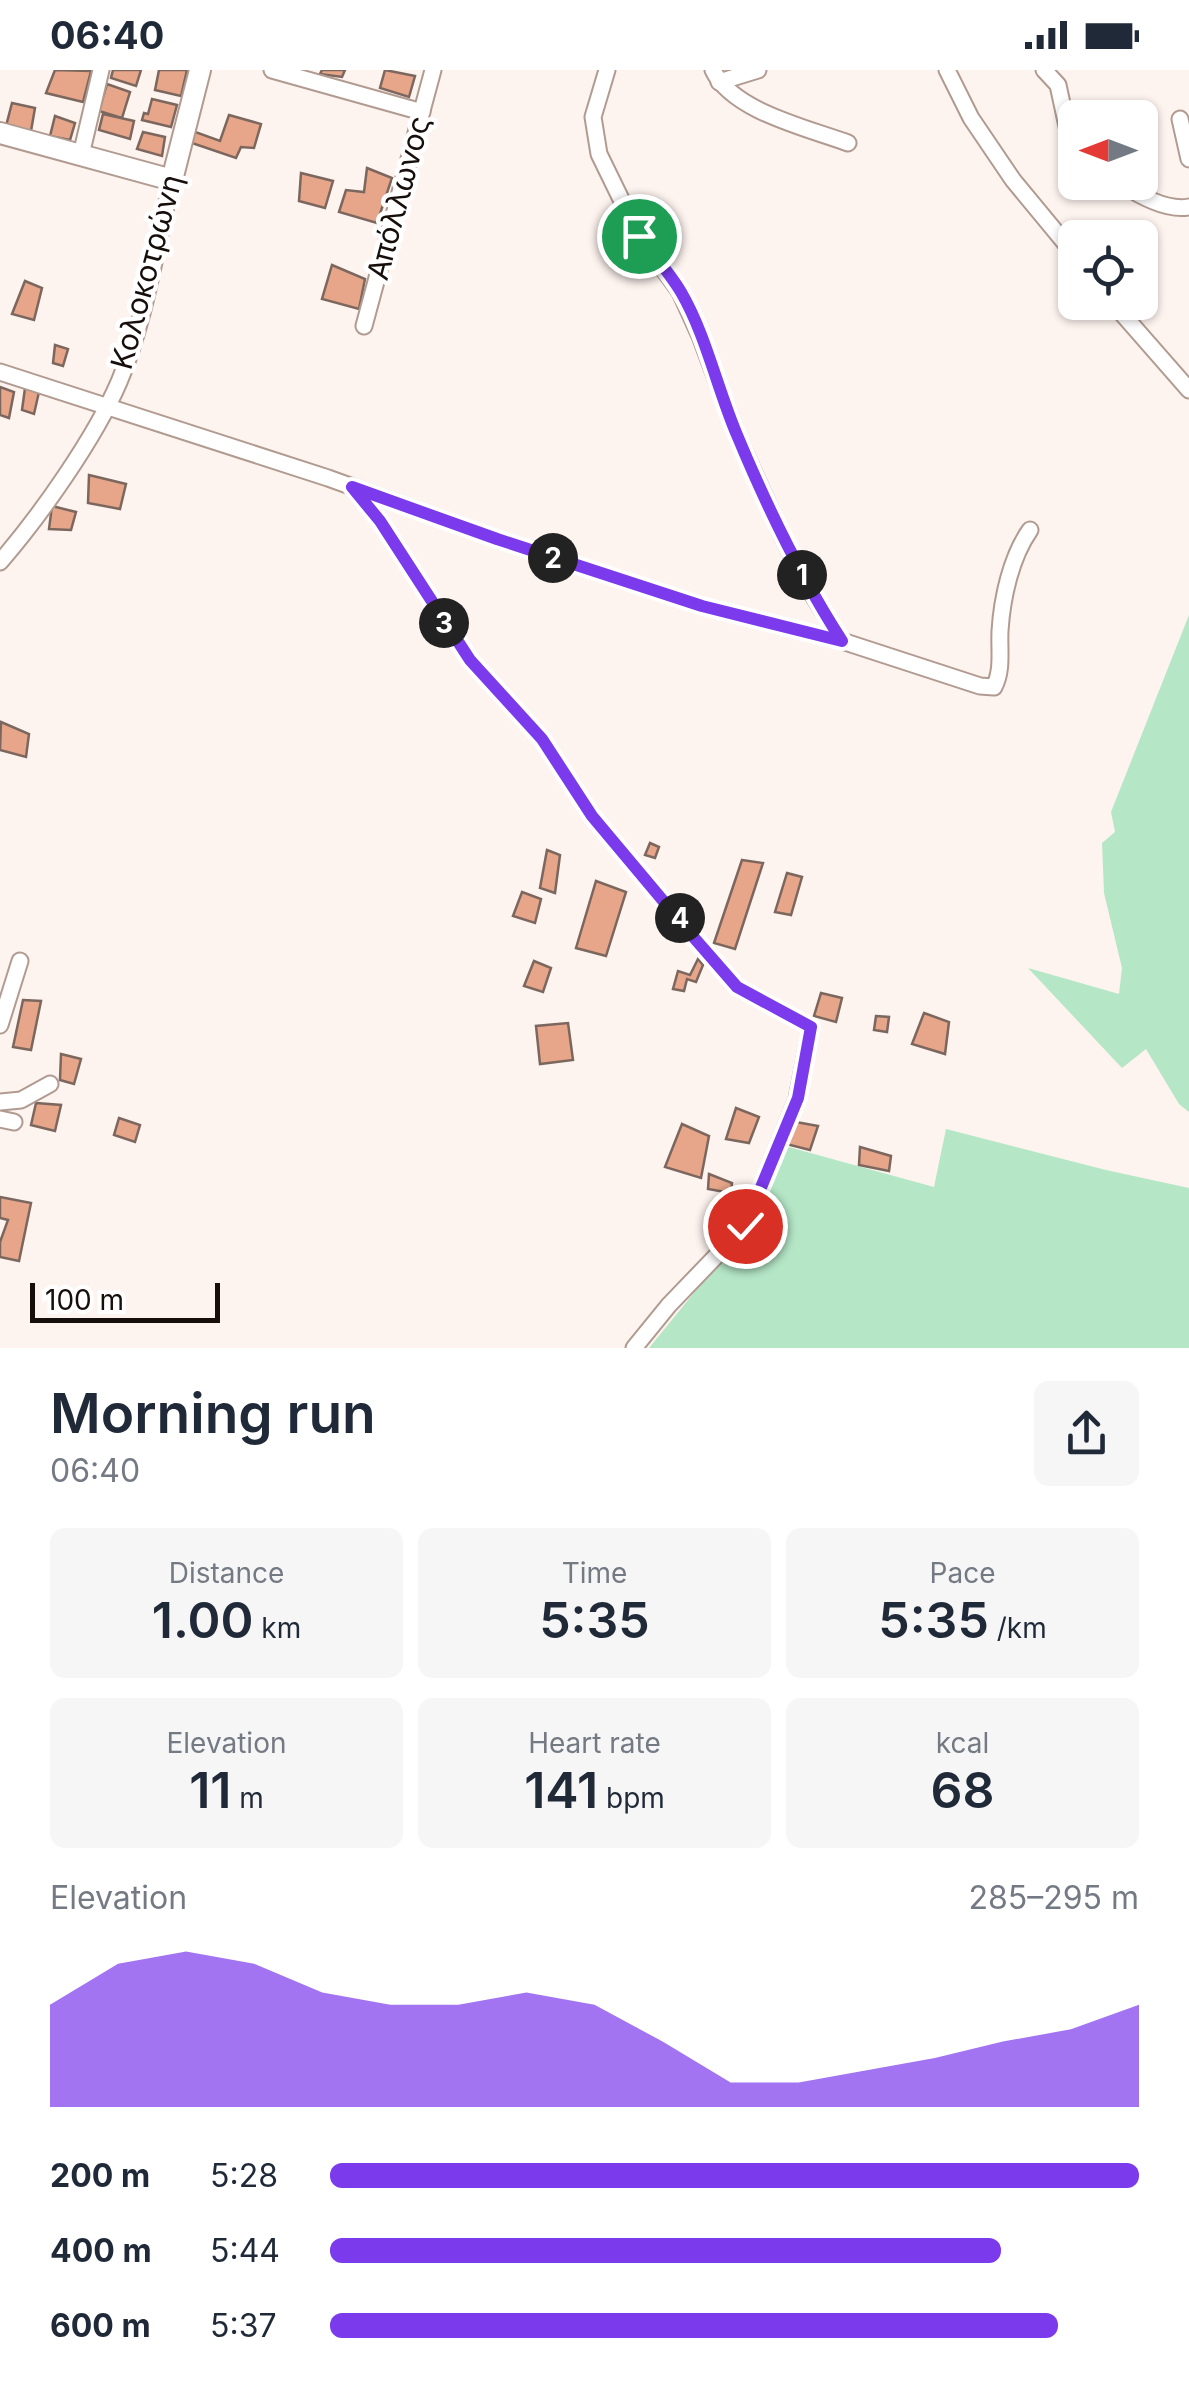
<!DOCTYPE html>
<html lang="en">
<head>
<meta charset="utf-8">
<style>
  :root { --surface:#fff; --page:#f6f6f7; --text:#1f2937; --muted:#747a83; --accent:#7c3aed }
  body { margin:0; font-family:Inter,sans-serif; background:var(--page); color:var(--text); height:100vh; display:flex; flex-direction:column; font-size:38px; white-space:nowrap }
  * { box-sizing:border-box; margin:0 }
  p { font-size:32px; color:var(--muted) }
  .icon { flex:none; width:55px; height:55px; fill:none; stroke:currentColor; stroke-width:2; stroke-linecap:round; stroke-linejoin:round }
  .map { position:relative; height:1278px; overflow:hidden }
  .drawer { display:flex; flex-direction:column; background:var(--surface); flex:1 }
  .drawer>* { flex:none }
  .needle { width:65px; rotate:270deg }
  .fabs { position:absolute; left:1058px; top:30px; display:grid; gap:20px }
  .fabs a { display:grid; place-items:center; width:100px; height:100px; border-radius:15px; background:var(--surface); box-shadow:0 2px 8px #0004; font-size:50px }
  .scale { position:absolute; left:30px; bottom:25px; width:190px; box-sizing:border-box; padding-left:10px; border:5px solid #160e0b; border-top:0; font-size:28px; line-height:35px; white-space:nowrap; color:#160e0b; -webkit-text-stroke:8px #fff; paint-order:stroke }
  .pin { position:absolute; display:grid; place-items:center; width:85px; height:85px; color:#fff; margin:-42px; border:5px solid #fff; border-radius:50%; box-shadow:0 2px 10px #0007 }
  .km { position:absolute; width:50px; height:50px; margin:-25px; border-radius:50%; background:#222; color:#fff; font-size:28px; line-height:50px; text-align:center }
  .round { display:grid; place-items:center; flex:none; width:105px; height:105px; border-radius:15px; background:var(--page) }
  .summary { display:flex; align-items:center; justify-content:space-between; height:170px; padding:0 50px }
  h1 { font-size:55px; font-weight:600; line-height:75px }
  .figures { display:grid; grid-template-columns:repeat(3,1fr); gap:15px; height:170px; padding:10px 50px }
  .figures div { display:grid; align-content:center; border-radius:15px; background:var(--page); text-align:center }
  .figures b { font-size:50px; font-weight:600 }
  .figures small { font-size:28px; font-weight:400 }
  .figures p { font-size:28px }
  .chart { height:280px; padding:20px 50px }
  .chart p { display:flex; justify-content:space-between }
  .chart svg { width:100%; height:180px; margin-top:10px; fill:var(--accent); opacity:.7 }
  ul { padding:0 50px; list-style:none; font-size:32px }
  li { display:grid; grid-template-columns:160px 120px 1fr; align-items:center; height:75px }
  li i { height:25px; border-radius:12px; background:var(--accent) }
  .status { display:flex; justify-content:space-between; align-items:center; height:70px; padding:0 50px; background:var(--surface); direction:ltr }
  .status svg { height:28px; fill:currentColor }
  .map>svg:first-child { display:block }
</style>
</head>
<body>
<div class="status"><b>06:40</b><svg viewBox="0 0 49 12"><path d="M0 12V9h3v3zM5 12V6h3v6zM10 12V3h3v9zM15 12V0h3v12zM26 1h20v11H26zM47 4h2v5h-2z"/></svg></div>
<div class="map">
<svg width="1189" height="1278" viewBox="0 0 1189 1278">
  <rect width="100%" height="100%" fill="#fdf3ef"/>
  <g fill="#b5e7c7">
    <path d="M1189,545V1042L1179,1034L1146,979L1122,998L1028,898L1119,924L1122,898L1104,823L1102,773L1115,762L1111,742Z"/>
    <path d="M946,1059L1106,1100L1189,1118V1278H649L763,1138L785,1076L934,1117Z"/>
  </g>
  <g fill="#e7a68a" stroke="#7c675e" stroke-width="2.5">
    <path d="M55,0L91,1L83,32L46,23Z"/>
    <path d="M113,0H141L136,16L111,8Z"/>
    <path d="M159,0H187L181,26L155,20Z"/>
    <path d="M322,0H345L342,7L320,4Z"/>
    <path d="M385,0L415,6L409,27L380,18Z"/>
    <path d="M107,14L130,22L122,48L99,41Z"/>
    <path d="M152,29L177,35L171,57L142,50L144,43L148,44Z"/>
    <path d="M12,33L35,38L31,61L6,56Z"/>
    <path d="M103,44L134,51L130,69L99,60Z"/>
    <path d="M229,45L261,54L254,78L241,77L236,88L186,71L190,60L220,71Z"/>
    <path d="M55,46L75,53L70,70L50,66Z"/>
    <path d="M143,62L165,67L162,86L137,79Z"/>
    <path d="M367,98L392,108L377,153L339,142L346,120L364,122Z"/>
    <path d="M301,103L333,111L325,138L299,131Z"/>
    <path d="M332,195L365,209L359,239L322,229Z"/>
    <path d="M25,211L42,218L34,250L12,244Z"/>
    <path d="M55,275L68,279L63,296L53,293Z"/>
    <path d="M0,317L14,322L9,348L0,345Z"/>
    <path d="M25,318L39,322L34,344L22,340Z"/>
    <path d="M89,405L126,414L120,439L88,433Z"/>
    <path d="M52,436L76,442L71,460L49,459Z"/>
    <path d="M1,652L29,664L26,687L0,680Z"/>
    <path d="M650,773L659,777L655,788L645,785Z"/>
    <path d="M547,780L560,785L555,823L540,818Z"/>
    <path d="M742,790L763,793L735,879L714,873Z"/>
    <path d="M787,803L802,807L791,845L775,842Z"/>
    <path d="M596,811L626,822L606,886L576,878Z"/>
    <path d="M522,822L541,829L535,853L513,846Z"/>
    <path d="M698,889L703,895L696,912L687,909L684,921L673,919L678,901L690,905Z"/>
    <path d="M534,891L551,898L543,922L524,916Z"/>
    <path d="M821,923L842,928L836,952L814,946Z"/>
    <path d="M23,930L41,931L31,980L13,977Z"/>
    <path d="M924,943L949,952L945,984L912,974Z"/>
    <path d="M876,946L889,947L887,962L874,960Z"/>
    <path d="M568,953L573,990L540,994L536,956Z"/>
    <path d="M61,984L81,989L74,1014L60,1010Z"/>
    <path d="M36,1033L61,1035L55,1061L31,1055Z"/>
    <path d="M736,1038L759,1047L749,1073L726,1069Z"/>
    <path d="M119,1048L140,1055L135,1072L114,1065Z"/>
    <path d="M796,1052L818,1056L810,1080L786,1074Z"/>
    <path d="M682,1054L709,1066L701,1108L665,1097Z"/>
    <path d="M860,1077L891,1086L889,1101L859,1095Z"/>
    <path d="M709,1104L732,1113L731,1123L708,1119Z"/>
    <path d="M0,1127L31,1133L19,1191L0,1187V1172L8,1150L0,1148Z"/>
  </g>
  <g fill="none" stroke-linecap="round" stroke-linejoin="round">
    <g stroke="#b19b91" stroke-width="19">
      <g id="street">
        <path d="M272,0L422,42"/>
        <path d="M607,0L593,47L599,84L639,166L680,222L700,266L737,365L780,461L807,516L842,571"/>
        <path d="M713,0C732,41 807,58 848,73"/>
        <path d="M947,0L971,48L1013,110L1075,185"/>
        <path d="M1044,0L1058,15L1071,75L1075,78"/>
        <path d="M719,12L758,0"/>
        <path d="M1180,49L1189,89"/>
        <path d="M81,85L101,0"/>
        <path d="M1119,112C1138,125 1166,141 1189,137"/>
        <path d="M1112,232L1189,320"/>
        <path d="M364,256L433,0"/>
        <path d="M0,302L328,408L497,469L702,536L842,571L980,616L994,617C1003,600 999,580 1000,561C1002,528 1011,487 1030,460"/>
        <path d="M354,420L380,451L470,590L542,669L592,746L696,870L737,917L811,957L797,1029L745,1156L669,1235L634,1278"/>
        <path d="M0,492C40,446 95,368 119,312C146,249 156,176 172,110"/>
        <path d="M0,955L20,891"/>
        <path d="M0,1032L21,1030L50,1014"/>
        <path d="M0,1049L14,1052"/>
      </g>
    </g>
    <g stroke="#b19b91" stroke-width="24">
      <path id="secondary" d="M0,63L172,110L200,0"/>
    </g>
    <use href="#street" stroke="#fff" stroke-width="15"/>
    <use href="#secondary" stroke="#fff" stroke-width="20"/>
  </g>
  <g fill="none" stroke-linecap="round" stroke-linejoin="round">
    <g stroke="#fff" stroke-width="20">
      <path id="route" d="M639,166C653,184 669,202 681,222C706,265 717,318 737,365C767,437 800,506 842,571L702,536L497,469L352,417L380,451L470,590L542,669L592,746L696,870L737,917L811,957L798,1028L745,1156"/>
    </g>
    <use href="#route" stroke="#7c3aed" stroke-width="12"/>
  </g>
  <g text-anchor="middle" stroke-width="9" stroke-linejoin="round" paint-order="stroke">
    <g font-size="30" fill="#160e0b" stroke="#fff">
      <text transform="translate(399 128) rotate(-75)" y="10">Απόλλωνος</text>
      <text transform="translate(147 202) rotate(-75)" y="10">Κολοκοτρώνη</text>
    </g>
  </g>
</svg>
<div class="fabs">
<a><svg class="needle" viewBox="-14 -14 28 28"><path d="M0-13l5 13h-10z" fill="#e53935"/><path d="M0 13l5-13h-10z" fill="#747a83"/></svg></a>
<a><svg class="icon" aria-label="locate" viewBox="0 0 24 24"><circle cx="12" cy="12" r="6"/><path d="M12 2v4M12 18v4M2 12h4M18 12h4"/></svg></a>
</div>
<div class="scale">100 m</div>
<div class="pin" style="left:639px;top:166px;background:#1e9e55"><svg class="icon" aria-label="arrive" viewBox="0 0 24 24"><path d="M6 21V4h12l-3 4 3 4H6"/></svg></div>
<div class="pin" style="left:745px;top:1156px;background:#d93025"><svg class="icon" aria-label="check" viewBox="0 0 24 24"><path d="M5 12l5 5 9-10"/></svg></div>
<b class="km" style="left:802px;top:505px">1</b>
<b class="km" style="left:553px;top:488px">2</b>
<b class="km" style="left:444px;top:553px">3</b>
<b class="km" style="left:680px;top:848px">4</b>
</div>
<section class="drawer">
<div class="summary"><div><h1>Morning run</h1><p>06:40</p></div><a class="round"><svg class="icon" aria-label="share" viewBox="0 0 24 24"><path d="M12 15V3M7 8l5-5 5 5M5 13v7h14v-7"/></svg></a></div>
<div class="figures">
<div><p>Distance</p><b>1.00<small> km</small></b></div>
<div><p>Time</p><b>5:35</b></div>
<div><p>Pace</p><b>5:35<small> /km</small></b></div>
</div>
<div class="figures">
<div><p>Elevation</p><b>11<small> m</small></b></div>
<div><p>Heart rate</p><b>141<small> bpm</small></b></div>
<div><p>kcal</p><b>68</b></div>
</div>
<div class="chart"><p><span>Elevation</span>285–295 m</p>
<svg viewBox="0 0 160 44" preserveAspectRatio="none"><path d="M0 44V19L10 9L20 6L30 9L40 16L50 19L60 19L70 16L80 19L90 28L100 38L110 38L120 35L130 32L140 28L150 25L160 19V44z"/></svg>
</div>
<ul>
<li><b>200 m</b>5:28<i style="width:100%"></i></li>
<li><b>400 m</b>5:44<i style="width:83%"></i></li>
<li><b>600 m</b>5:37<i style="width:90%"></i></li>
</ul>
</section>
</body>
</html>
